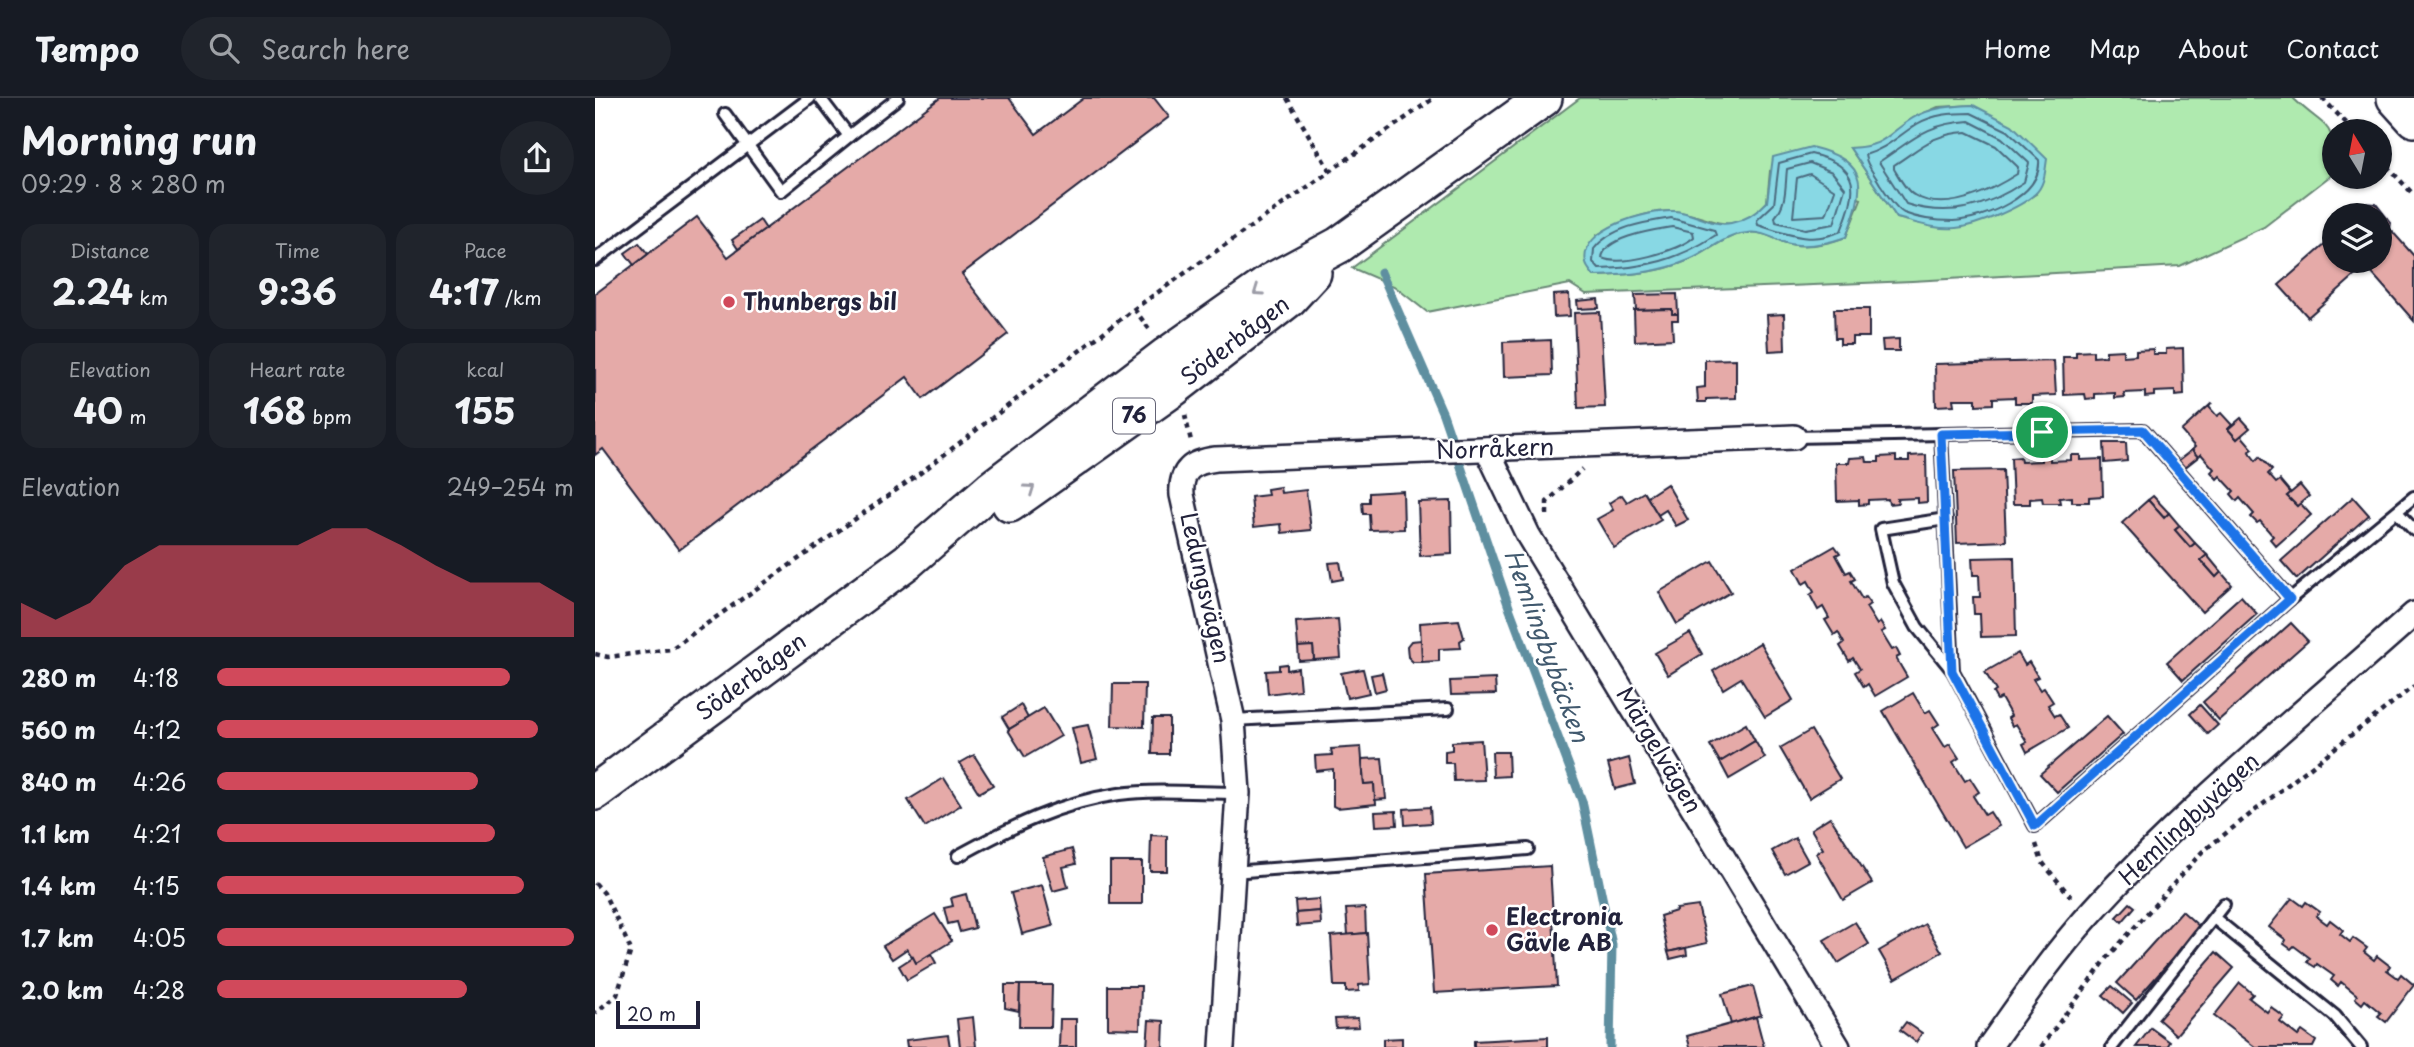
<!DOCTYPE html>
<html lang="en">
<head>
<meta charset="utf-8">
<style>
  :root { --surface:#171b24; --page:#20242c; --text:#f1f3f6; --muted:#9ea1a6; --line:#363941; --accent:#d1495b }
  body { margin:0; font-family:"Playpen Sans",sans-serif; background:var(--page); color:var(--text); height:100vh; display:flex; flex-direction:column; font-size:26px; white-space:nowrap }
  * { box-sizing:border-box; margin:0 }
  p { font-size:23px; color:var(--muted) }
  .icon { flex:none; width:38px; height:38px; fill:none; stroke:currentColor; stroke-width:2; stroke-linecap:round; stroke-linejoin:round }
  .map { position:relative; flex:1; overflow:hidden }
  .panel { display:flex; flex-direction:column; background:var(--surface); width:595px }
  .panel>* { flex:none }
  .needle { width:46px; rotate:350deg }
  .controls { position:absolute; left:1727px; top:21px; display:grid; gap:14px }
  .controls a { display:grid; place-items:center; width:70px; height:70px; border-radius:50%; background:var(--surface); box-shadow:0 2px 5px #0004; font-size:35px }
  .scale { position:absolute; left:21px; bottom:18px; width:84px; box-sizing:border-box; padding-left:7px; border:4px solid #22223b; border-top:0; font-size:19px; line-height:24px; white-space:nowrap; color:#22223b; -webkit-text-stroke:5px #fff; paint-order:stroke }
  .pin { position:absolute; display:grid; place-items:center; width:60px; height:60px; color:#fff; margin:-30px; border:4px solid #fff; border-radius:50%; box-shadow:0 2px 7px #0007 }
  .round { display:grid; place-items:center; flex:none; width:74px; height:74px; border-radius:37px; background:var(--page) }
  .overview { display:flex; align-items:center; justify-content:space-between; height:119px; padding:0 21px }
  h1 { font-size:38px; font-weight:700; line-height:52px }
  .stats { display:grid; grid-template-columns:repeat(3,1fr); gap:10px; height:119px; padding:7px 21px }
  .stats div { display:grid; align-content:center; border-radius:18px; background:var(--page); text-align:center }
  .stats b { font-size:35px; font-weight:700 }
  .stats small { font-size:19px; font-weight:400 }
  .stats p { font-size:19px }
  .chart { height:196px; padding:14px 21px }
  .chart p { display:flex; justify-content:space-between }
  .chart svg { width:100%; height:126px; margin-top:7px; fill:var(--accent); opacity:.7 }
  ul { padding:0 21px; list-style:none; font-size:23px }
  li { display:grid; grid-template-columns:112px 84px 1fr; align-items:center; height:52px }
  li i { height:18px; border-radius:9px; background:var(--accent) }
  header { display:flex; align-items:center; gap:42px; box-sizing:border-box; height:98px; padding:0 35px; background:var(--surface); border-bottom:2px solid var(--line) }
  header strong { font-size:33px }
  nav { display:flex; gap:38px; margin-inline-start:auto; font-size:24px }
  .search { width:490px; height:63px; background:var(--page); display:flex; align-items:center; gap:18px; box-sizing:border-box; padding:0 24px; border-radius:38px; color:var(--muted); font-size:26px }
  main { display:flex; flex:1; min-height:0 }
  .map>svg:first-child { display:block }
</style>
</head>
<body>
<header>
<strong>Tempo</strong>
<div class="search"><svg class="icon" aria-label="search" viewBox="0 0 24 24"><circle cx="10" cy="10" r="6"/><path d="M15 15l6 6"/></svg>Search here</div>
<nav><a>Home</a><a>Map</a><a>About</a><a>Contact</a></nav>
</header>
<main>
<section class="panel">
<div class="overview"><div><h1>Morning run</h1><p>09:29 · 8 × 280 m</p></div><a class="round"><svg class="icon" aria-label="share" viewBox="0 0 24 24"><path d="M12 15V3M7 8l5-5 5 5M5 13v7h14v-7"/></svg></a></div>
<div class="stats">
<div><p>Distance</p><b>2.24<small> km</small></b></div>
<div><p>Time</p><b>9:36</b></div>
<div><p>Pace</p><b>4:17<small> /km</small></b></div>
</div>
<div class="stats">
<div><p>Elevation</p><b>40<small> m</small></b></div>
<div><p>Heart rate</p><b>168<small> bpm</small></b></div>
<div><p>kcal</p><b>155</b></div>
</div>
<div class="chart"><p><span>Elevation</span>249–254 m</p>
<svg viewBox="0 0 160 44" preserveAspectRatio="none"><path d="M0 44V32L10 38L20 32L30 19L40 12L50 12L60 12L70 12L80 12L90 6L100 6L110 12L120 19L130 25L140 25L150 25L160 32V44z"/></svg>
</div>
<ul>
<li><b>280 m</b>4:18<i style="width:82%"></i></li>
<li><b>560 m</b>4:12<i style="width:90%"></i></li>
<li><b>840 m</b>4:26<i style="width:73%"></i></li>
<li><b>1.1 km</b>4:21<i style="width:78%"></i></li>
<li><b>1.4 km</b>4:15<i style="width:86%"></i></li>
<li><b>1.7 km</b>4:05<i style="width:100%"></i></li>
<li><b>2.0 km</b>4:28<i style="width:70%"></i></li>
</ul>
</section>
<div class="map">
<svg width="1819" height="949" viewBox="0 0 1819 949">
  <rect width="100%" height="100%" fill="#fff"/>
  <filter id="ink" filterUnits="userSpaceOnUse"><feTurbulence type="fractalNoise" baseFrequency=".0143" numOctaves="2"/><feDisplacementMap in="SourceGraphic" scale="14" xChannelSelector="R" yChannelSelector="G"/><feConvolveMatrix kernelMatrix="1 2 1 2 8 2 1 2 1" color-interpolation-filters="sRGB"/></filter>
  <g filter="url(#ink)">
    <path fill="#afeaaf" stroke="#688675" stroke-width="2" fill-rule="evenodd" d="M985,0H1698C1733,34 1740,20 1739,75L1669,129L1585,168L1317,183L991,196L975,186L832,214L799,188L757,170ZM1378,7L1441,96C1389,127 1362,136 1302,120L1255,50L1279,49L1318,20L1343,9ZM1175,73L1266,101L1251,139C1232,146 1208,151 1188,144C1176,139 1165,133 1152,135C1129,137 1114,154 1094,162C1064,175 1032,177 999,178L1002,137C1022,125 1051,113 1075,113C1114,114 1135,146 1172,104Z"/>
    <g fill="#88d8e4" stroke="#5f8fa0" stroke-width="2">
      <path d="M1378,7L1417,27L1452,61C1450,73 1450,87 1440,96C1425,110 1381,128 1361,130C1341,132 1322,125 1302,120L1255,50C1292,48 1290,37 1318,20C1337,9 1357,8 1378,7Z"/>
      <path d="M1216,49C1278,64 1269,91 1251,139C1231,146 1208,151 1188,144C1176,139 1165,133 1152,135C1129,137 1114,154 1094,162C1064,175 1032,177 999,178C997,175 991,169 991,165C983,130 1054,112 1079,113C1099,114 1116,129 1136,125C1151,122 1162,115 1172,104L1178,59Z"/>
    </g>
    <g fill="none" stroke-linecap="round" stroke-linejoin="round">
      <g stroke="#4b6b7f" stroke-width="2">
        <path d="M1376,15L1413,33L1444,62C1447,98 1389,121 1358,123C1342,123 1324,121 1309,115C1300,111 1291,94 1285,86C1280,77 1271,67 1270,57C1291,51 1303,38 1322,26C1339,16 1357,15 1376,15Z"/>
        <path d="M1374,23L1407,40L1434,65L1429,84C1392,109 1355,120 1311,106L1284,64C1319,41 1331,26 1374,23Z"/>
        <path d="M1372,34L1401,48L1423,69L1422,76C1395,93 1350,116 1319,97C1311,93 1304,79 1299,71V67C1327,49 1337,36 1372,34Z"/>
        <path d="M1216,56C1268,68 1262,93 1246,133C1217,147 1191,136 1163,127L1162,122L1179,106L1184,65Z"/>
        <path d="M1215,65L1237,74L1250,90L1239,126L1210,131L1181,124L1180,119C1192,105 1190,89 1192,71Z"/>
        <path d="M1215,76L1240,92L1231,117L1198,119L1202,80Z"/>
        <path d="M1076,120L1119,132L1121,137C1083,162 1051,170 1004,171L998,164L999,151C1016,129 1050,124 1076,120Z"/>
        <path d="M1077,129L1098,134L1099,139C1083,153 1027,169 1007,160C1009,139 1059,132 1077,129Z"/>
      </g>
      <path stroke="#5f8fa0" stroke-width="9" d="M786,174L848,316L915,512L987,703L1017,847L1015,949"/>
    </g>
    <g fill="#e5aaa8" stroke="#22223b" stroke-width="2">
      <path d="M345,0H414L441,36L489,0H559L574,19L367,176L413,236L328,301L312,279L84,452L8,351L0,357V196L102,119L133,159Z"/>
      <path d="M1768,105L1781,106L1796,125L1795,131L1819,158V223L1775,173L1766,172L1713,219L1684,187L1740,138V163H1785V117H1756Z"/>
      <path d="M165,122L171,131L143,151L137,142Z"/>
      <path d="M44,145L53,156L39,167L30,155Z"/>
      <path d="M974,196L975,218L959,219L958,197Z"/>
      <path d="M1082,196L1083,216H1077V211L1041,212L1040,197Z"/>
      <path d="M1003,201L1004,210L983,211L982,203Z"/>
      <path d="M1077,211V216H1083V222H1077L1078,241L1040,243L1039,212Z"/>
      <path d="M1239,211H1274V239H1257V246H1245V240H1240Z"/>
      <path d="M1005,214L1010,309L983,310L979,215Z"/>
      <path d="M1189,216L1190,252L1174,253L1172,217Z"/>
      <path d="M1304,241V253H1288L1287,242Z"/>
      <path d="M956,242L957,277L909,279L908,244Z"/>
      <path d="M1588,250L1589,297L1580,298V293L1559,294V298L1550,299V294L1529,295L1530,299L1520,300V295L1500,296V300L1491,301L1490,296L1469,297L1468,259H1481V254L1498,253V259L1511,258V253L1528,252V258L1541,257V252L1558,251V256H1571V251Z"/>
      <path d="M1141,261V300L1111,301V304H1103L1102,290L1110,289V262Z"/>
      <path d="M1459,263L1461,297L1437,298V305H1420V299L1398,300V306L1381,307V301H1358L1359,307L1341,308L1340,266Z"/>
      <path d="M1617,305L1614,309L1622,318L1626,315L1637,327L1633,331L1642,341L1646,337L1658,351L1654,354L1661,363L1665,359L1677,372L1673,376L1681,385L1685,382L1696,395L1692,398L1702,408L1705,405L1716,417L1681,448L1675,441L1678,438L1665,423L1662,425L1656,419L1659,416L1645,400L1642,403L1636,396L1639,393L1625,378L1622,381L1616,374L1619,371L1606,356L1603,359L1597,352L1600,349L1586,333Z"/>
      <path d="M1646,320L1655,330L1642,341L1633,331Z"/>
      <path d="M1509,345H1531L1532,363L1510,365Z"/>
      <path d="M1597,352L1603,359L1589,370L1583,363Z"/>
      <path d="M1331,357L1332,404L1323,405V400L1302,401L1303,405L1294,406L1293,401L1273,402V406L1264,407V402L1242,403L1241,365H1254L1255,360L1271,359L1272,364H1284V359L1301,358V363H1314V358Z"/>
      <path d="M1476,357H1485V362L1507,361L1508,398L1494,399V404H1477V399L1464,400L1465,405H1448L1447,400L1435,401V406H1418L1416,360L1425,359L1426,364L1446,363V358H1455V363L1476,362Z"/>
      <path d="M1408,372L1411,443L1362,445L1359,373Z"/>
      <path d="M1072,386L1093,422L1081,428L1071,412L1063,417L1052,399Z"/>
      <path d="M1705,387L1714,398L1702,408L1692,398Z"/>
      <path d="M685,389L686,395L711,392L716,432L687,435L686,426L659,429L656,399L673,397L672,391Z"/>
      <path d="M808,393L809,431L775,432L774,416H768L767,404H774V395Z"/>
      <path d="M1049,394L1066,422L1019,450L1002,421L1018,412L1014,405L1020,401L1027,397L1032,404Z"/>
      <path d="M1558,398L1574,415L1569,420L1553,402Z"/>
      <path d="M1758,399L1774,417L1702,481L1686,463Z"/>
      <path d="M1553,402L1569,420L1574,415L1585,428L1580,432L1595,449L1600,445L1612,457L1606,462L1621,479L1626,474L1637,487L1607,514L1527,425Z"/>
      <path d="M856,403L857,456L825,458L823,404Z"/>
      <path d="M1585,428L1600,445L1595,449L1580,432Z"/>
      <path d="M1240,448L1245,455L1241,457L1251,475L1255,473L1260,481L1256,483L1267,501L1270,499L1275,506L1271,509L1282,527L1285,524L1290,532L1286,534L1297,552L1301,550L1305,558L1301,560L1312,579L1280,598L1273,586L1269,589L1260,574L1265,571L1258,560L1254,563L1245,548L1249,545L1243,534L1239,537L1230,522L1234,520L1228,509L1223,512L1215,497L1219,494L1213,483L1208,486L1200,471Z"/>
      <path d="M1612,457L1626,474L1621,479L1606,462Z"/>
      <path d="M1419,459L1421,538L1386,539L1385,516H1379L1378,499H1385L1384,477H1378L1377,460Z"/>
      <path d="M1117,463L1136,494L1082,526L1064,494Z"/>
      <path d="M745,464L748,481L737,483L734,465Z"/>
      <path d="M1646,498L1662,516L1588,582L1572,564Z"/>
      <path d="M743,521L746,560L719,562L718,548L703,549L701,524Z"/>
      <path d="M864,522L869,540L865,543L866,550L844,551V563L827,564L825,525Z"/>
      <path d="M1696,525L1713,543L1624,622L1608,604Z"/>
      <path d="M1095,535L1107,556L1073,577L1060,555Z"/>
      <path d="M826,542L827,564H818L813,559L812,548L816,543Z"/>
      <path d="M1165,545L1198,602L1170,619L1146,580L1128,591L1118,573Z"/>
      <path d="M718,548L719,562L704,563L703,549Z"/>
      <path d="M1423,555L1430,567L1434,564L1443,579L1438,581L1445,592L1449,590L1458,604L1453,607L1460,618L1464,616L1473,630L1432,654L1428,646L1432,644L1421,626L1417,628L1413,620L1416,618L1406,600L1402,602L1398,595L1401,593L1390,574Z"/>
      <path d="M692,566V572L703,570L705,592L673,596L671,573L684,572V567Z"/>
      <path d="M768,571L774,595L752,600L746,575Z"/>
      <path d="M787,575L791,591L780,594L776,577Z"/>
      <path d="M900,581L901,596L856,597L855,583Z"/>
      <path d="M518,586H550L549,629L517,628Z"/>
      <path d="M1318,595L1330,615L1335,612L1344,626L1338,630L1350,649L1355,646L1364,660L1358,664L1370,683L1375,680L1384,694L1378,698L1390,717L1395,714L1404,728L1368,749L1288,613Z"/>
      <path d="M426,607L433,620L414,631L407,619Z"/>
      <path d="M1605,607L1623,627L1613,636L1595,616Z"/>
      <path d="M449,610L466,638L430,659L413,632Z"/>
      <path d="M1512,618L1528,636L1462,694L1445,676Z"/>
      <path d="M558,620H574V656H557Z"/>
      <path d="M1151,626L1160,643L1125,664L1115,647Z"/>
      <path d="M493,627L502,661L486,665L477,630Z"/>
      <path d="M1216,632L1245,681L1214,700L1185,650Z"/>
      <path d="M886,642L889,682L859,683L858,665H850V653L857,652V644Z"/>
      <path d="M1160,643L1170,660L1134,681L1125,664Z"/>
      <path d="M766,649L769,686L779,685L781,706L742,710L738,708V671L721,673L720,658L737,657L736,651Z"/>
      <path d="M897,654H913L914,678L898,679Z"/>
      <path d="M379,657L398,687L384,695L365,665Z"/>
      <path d="M787,660L791,701L780,702L779,685L769,686L767,661Z"/>
      <path d="M1034,660L1040,686L1020,691L1013,666Z"/>
      <path d="M349,680L366,707L330,729L313,702Z"/>
      <path d="M835,709L836,725L810,727L809,711Z"/>
      <path d="M801,713L802,727L781,728L780,714Z"/>
      <path d="M1235,719L1277,785L1248,802L1221,755L1228,751L1216,731Z"/>
      <path d="M556,737L572,738V773H555Z"/>
      <path d="M1200,740L1213,763L1190,776L1177,753Z"/>
      <path d="M477,751L481,766L468,769L473,789L458,793L448,759Z"/>
      <rect x="515" y="764" width="32" height="42"/>
      <path d="M955,768L962,888L839,895L831,776Z"/>
      <path d="M447,787L458,828L427,836L416,795Z"/>
      <path d="M371,796L380,830L365,834L362,824L353,826L349,810L358,808L356,800Z"/>
      <path d="M1697,800L1708,808L1711,804L1725,814L1721,818L1732,826L1735,822L1748,832L1745,836L1755,844L1758,840L1772,850L1769,854L1779,862L1782,858L1795,868L1792,872L1803,880L1806,876L1819,887L1791,924L1783,918L1786,915L1770,902L1767,906L1760,900L1762,897L1746,884L1743,888L1736,882L1739,878L1722,866L1720,869L1712,864L1715,860L1699,848L1696,851L1689,846L1691,842L1674,829Z"/>
      <path d="M724,801L725,813L701,815L700,803Z"/>
      <path d="M1535,805L1540,809L1527,824L1522,819Z"/>
      <path d="M1103,808L1112,845L1073,854L1065,818L1081,813V811Z"/>
      <path d="M770,810L771,835L753,837L751,811Z"/>
      <path d="M725,813L726,826L702,828L701,815Z"/>
      <path d="M1587,813L1605,829L1541,902L1522,885Z"/>
      <path d="M340,816L357,843L321,865L312,851L297,861L288,848Z"/>
      <path d="M1260,824L1274,846L1243,865L1229,842Z"/>
      <path d="M1330,826L1347,854L1300,881L1284,853Z"/>
      <path d="M772,835L775,886L764,887V893L751,894V888H739L736,838Z"/>
      <path d="M1091,850L1092,857L1075,861L1073,854Z"/>
      <path d="M1621,854L1639,870L1581,937L1563,921Z"/>
      <path d="M336,856L341,865L312,882L304,868L318,859L321,865Z"/>
      <path d="M1645,885L1658,896L1654,900L1672,914L1676,909L1689,919L1685,924L1703,938L1707,933L1721,943L1718,949H1660L1619,918Z"/>
      <path d="M410,887H425L424,913L410,910Z"/>
      <path d="M425,887H457L456,929H424Z"/>
      <path d="M513,888H546L545,931L513,930Z"/>
      <path d="M1158,888L1166,917L1136,926L1127,896Z"/>
      <path d="M1517,888L1537,905L1528,915L1508,897Z"/>
      <path d="M378,919L381,949H365L362,921Z"/>
      <path d="M1161,919L1169,949H1095L1092,938Z"/>
      <path d="M763,920L764,929L741,930L740,921Z"/>
      <path d="M465,921H481V949H464Z"/>
      <path d="M554,922L569,923L568,949H552Z"/>
      <path d="M1311,924L1327,935L1321,944L1305,932Z"/>
      <path d="M1556,930L1575,944L1572,949H1541Z"/>
      <path d="M353,937L355,949H312L311,942Z"/>
      <path d="M953,939V949H879V943Z"/>
      <path d="M807,940V949H788V941Z"/>
    </g>
    <g fill="none" stroke-linecap="round" stroke-linejoin="round">
      <g stroke="#22223b" stroke-width="16">
        <g id="service">
          <path d="M130,16L186,93L254,38L225,0"/>
          <path d="M254,38L303,0"/>
          <path d="M0,162L215,0"/>
          <path d="M1346,336L1358,573L1440,728L1695,501L1819,399"/>
          <path d="M1199,339L1548,332L1695,501"/>
          <path d="M1802,414L1819,432"/>
          <path d="M1351,421L1286,431L1298,485L1322,529L1358,573"/>
          <path d="M638,622L853,611"/>
          <path d="M363,758C414,730 466,704 524,696C563,691 604,695 643,695"/>
          <path d="M638,774L933,751"/>
          <path d="M1619,820L1740,918L1766,949"/>
          <path d="M1517,949L1629,806"/>
        </g>
      </g>
      <g stroke="#22223b" stroke-width="28">
        <g id="minor">
          <path d="M892,351L933,437L1243,949"/>
          <path d="M627,949L643,695L638,622L587,397C585,372 597,364 621,361L1199,339"/>
          <path d="M1394,949C1426,904 1457,858 1494,817C1592,708 1710,614 1819,516"/>
        </g>
      </g>
      <g stroke="#22223b" stroke-width="40">
        <g id="primary">
          <path d="M1800,0L1819,21"/>
          <path id="s1" d="M415,406L579,290L694,201L718,175"/>
          <path id="s2" d="M0,694L313,463L396,391L572,257L677,183L744,147L949,0"/>
        </g>
      </g>
      <g stroke="#22223b" stroke-width="4.5" stroke-dasharray="5 5" stroke-linecap="butt">
        <path d="M692,0L736,75"/>
        <path d="M1727,0L1759,33"/>
        <path d="M1785,61L1819,97"/>
        <path d="M539,211L555,232"/>
        <path d="M590,317L596,343"/>
        <path d="M952,417V404L987,371"/>
        <path d="M0,556L13,559L76,551L324,376L539,211L839,0"/>
        <path d="M1441,746L1447,764L1476,799"/>
        <path d="M0,785L9,795L36,852L22,897L0,915"/>
        <path d="M1446,949L1513,859L1607,754L1819,588"/>
      </g>
      <use href="#service" stroke="#fff" stroke-width="10"/>
      <use href="#minor" stroke="#fff" stroke-width="23"/>
      <use href="#primary" stroke="#fff" stroke-width="35"/>
    </g>
    <defs><path id="oneway-chevron" d="M-2-3.5L2.5 0L-2 3.5" fill="none" stroke-width="1.6" stroke-linecap="round" stroke-linejoin="round" transform="scale(1.75)"/></defs>
    <g stroke="#9c9ca7">
      <use href="#oneway-chevron" transform="translate(663 193) rotate(145)"/>
      <use href="#oneway-chevron" transform="translate(435 391) rotate(-35)"/>
    </g>
  </g>
  <g fill="none" stroke-linecap="round" stroke-linejoin="round" filter="url(#ink)">
    <g stroke="#fff" stroke-width="14">
      <path id="route" d="M1548,332L1695,501L1440,728L1357,573L1346,336Z"/>
    </g>
    <use href="#route" stroke="#1a73e8" stroke-width="9"/>
  </g>
  <g fill="#d1495b" stroke="#fff" stroke-width="2.5">
    <circle cx="134" cy="204" r="7"/>
    <circle cx="897" cy="832" r="7"/>
  </g>
  <g text-anchor="middle" stroke-width="5" stroke-linejoin="round" paint-order="stroke">
    <rect fill="#fff" stroke="#646476" stroke-width="2" x="518" y="300.5" width="42" height="35" rx="5"/>
    <g font-size="21" font-weight="bold" fill="#22223b">
      <text x="539" y="325">76</text>
    </g>
    <g font-size="23" font-weight="bold" fill="#22223b" stroke="#fff" text-anchor="start">
      <text x="148" y="212">Thunbergs bil</text>
      <text x="911" y="827">Electronia<tspan x="911" dy="26">Gävle AB</tspan></text>
    </g>
    <g font-size="23" fill="#22223b" stroke="#fff">
      <text dy="8" stroke="none"><textPath href="#s1" startOffset="278">Söderbågen</textPath></text>
      <text transform="translate(900 351) rotate(-2)" y="8">Norråkern</text>
      <text transform="translate(610 490) rotate(77)" y="8">Ledungsvägen</text>
      <text dy="8" stroke="none"><textPath href="#s2" startOffset="194">Söderbågen</textPath></text>
      <text transform="translate(1064 652) rotate(59)" y="8">Märgelvägen</text>
      <text transform="translate(1594 721) rotate(-43)" y="8">Hemlingbyvägen</text>
    </g>
    <g font-size="24" font-style="italic" fill="#41596e" stroke="#fff">
      <text transform="translate(951 548) rotate(70)" y="8">Hemlingbybäcken</text>
    </g>
  </g>
</svg>
<div class="controls">
<a><svg class="needle" viewBox="-14 -14 28 28"><path d="M0-13l5 13h-10z" fill="#e53935"/><path d="M0 13l5-13h-10z" fill="#9ea1a6"/></svg></a>
<a><svg class="icon" aria-label="layers" viewBox="0 0 24 24"><path d="M12 4l9 5-9 5-9-5zM3 14l9 5 9-5"/></svg></a>
</div>
<div class="scale">20 m</div>
<div class="pin" style="left:1447px;top:334px;background:#1e9e55"><svg class="icon" aria-label="arrive" viewBox="0 0 24 24"><path d="M6 21V4h12l-3 4 3 4H6"/></svg></div>
</div>
</main>
</body>
</html>
